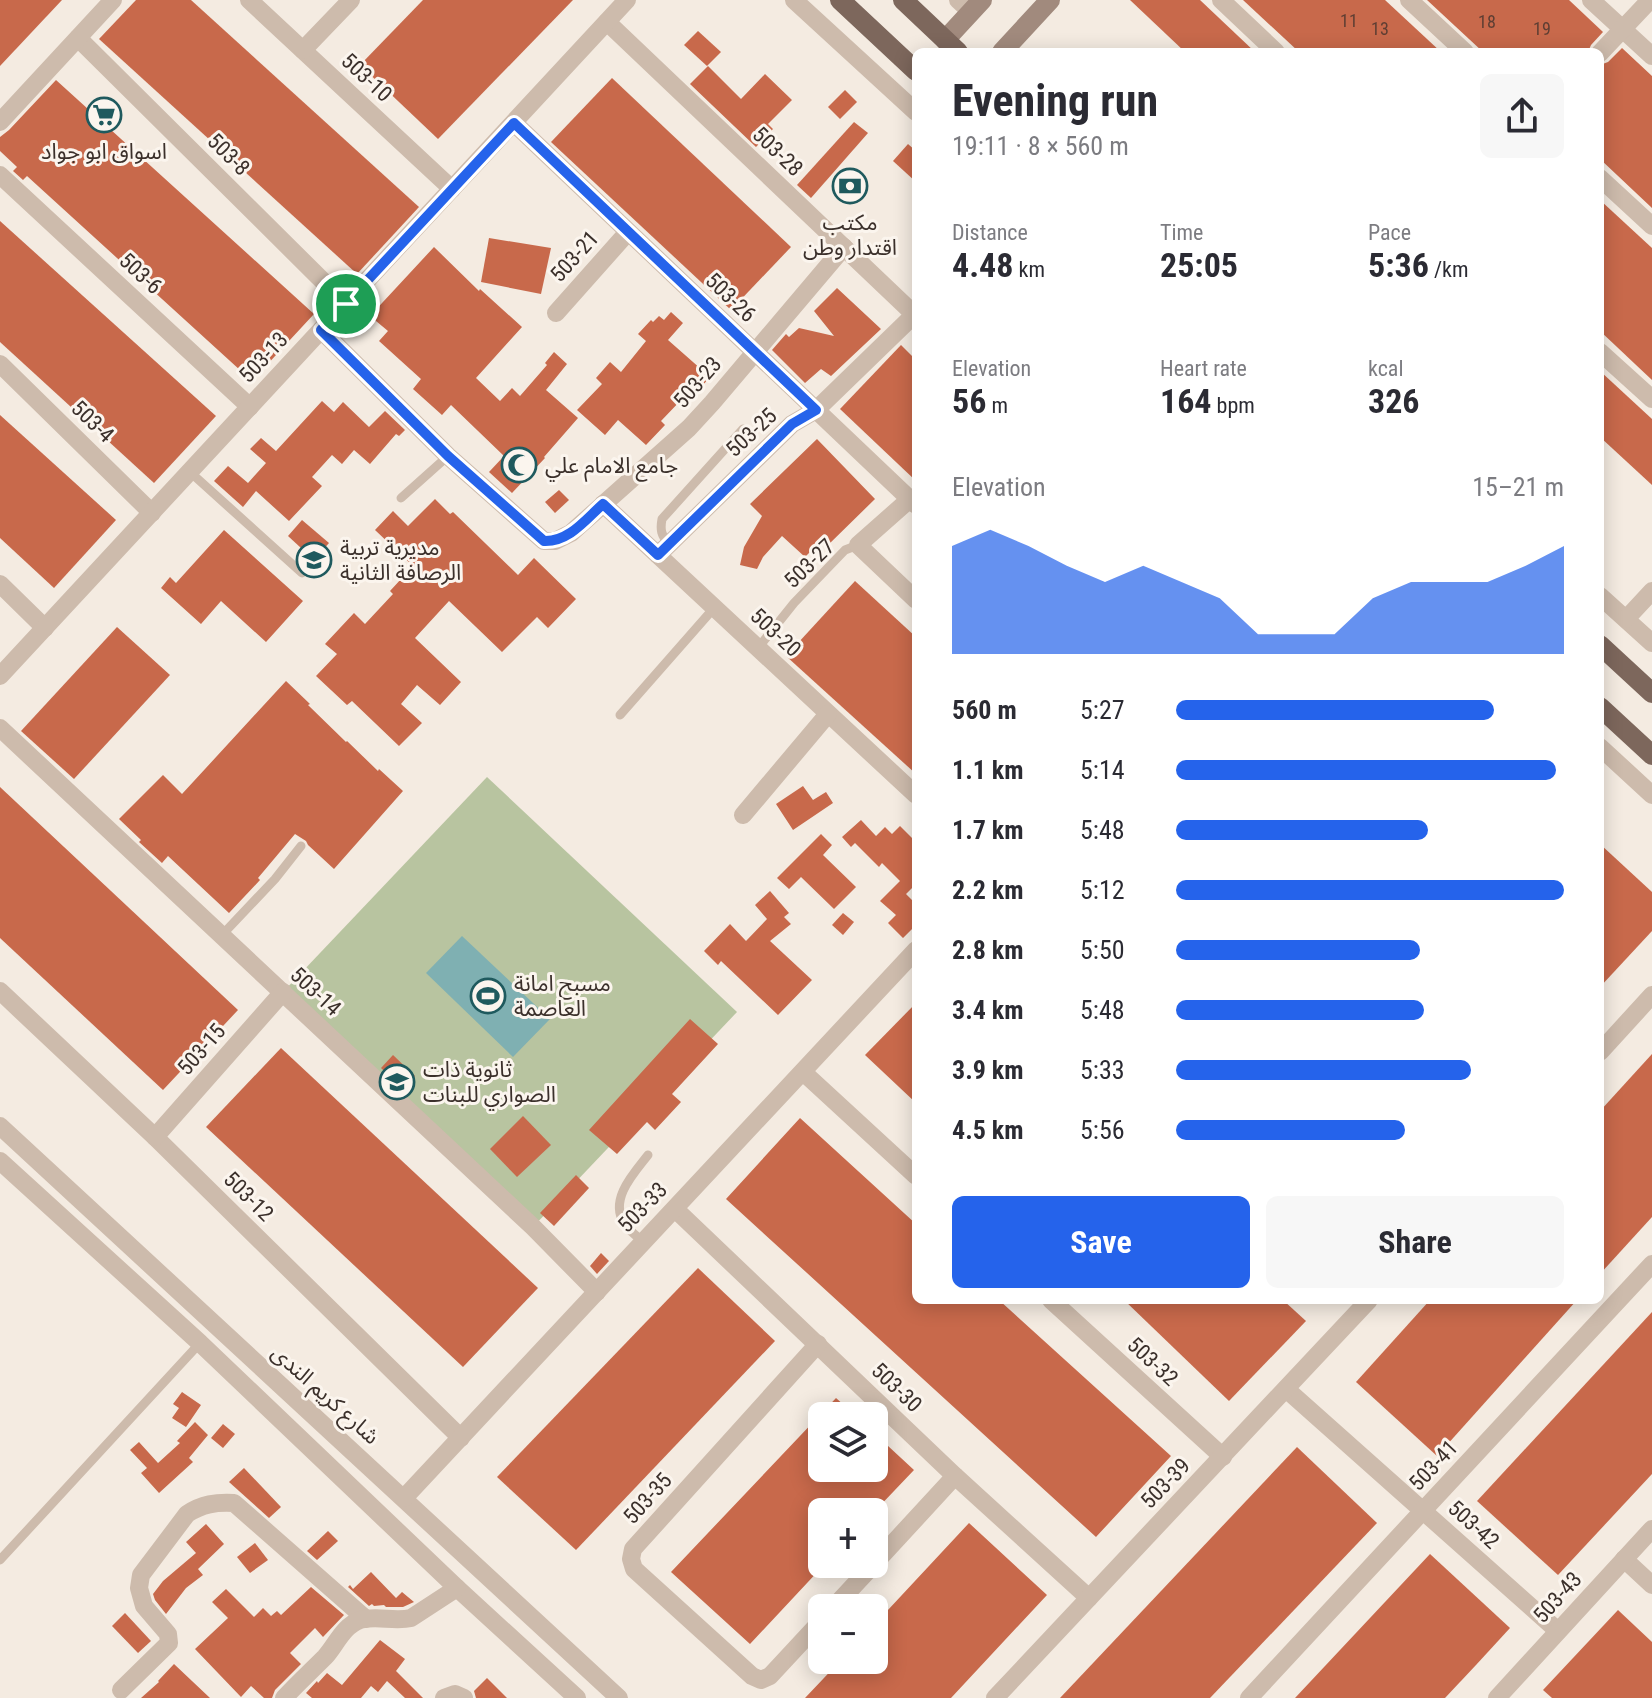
<!DOCTYPE html>
<html lang="en">
<head>
<meta charset="utf-8">
<style>
  :root { --surface:#fff; --page:#f7f7f7; --text:#2b2b33; --muted:#7c7c81; --accent:#2563eb }
  body { margin:0; font-family:"Roboto Condensed","Noto Sans Arabic",sans-serif; background:var(--page); color:var(--text); height:100vh; display:flex; flex-direction:column; font-size:30px; white-space:nowrap }
  * { box-sizing:border-box; margin:0 }
  p { font-size:26px; color:var(--muted) }
  .icon { flex:none; width:44px; height:44px; fill:none; stroke:currentColor; stroke-width:2; stroke-linecap:round; stroke-linejoin:round }
  .map { position:relative; flex:1; overflow:hidden }
  .drawer { position:absolute; left:912px; top:48px; width:692px; height:1256px; display:flex; flex-direction:column; background:var(--surface); border-radius:12px; box-shadow:0 4px 20px #0003 }
  .drawer>* { flex:none }
  .buttons { position:absolute; left:808px; top:1402px; display:grid; gap:16px }
  .buttons a { display:grid; place-items:center; width:80px; height:80px; border-radius:12px; background:var(--surface); box-shadow:0 4px 20px #0003; font-size:40px }
  .pin { position:absolute; display:grid; place-items:center; width:68px; height:68px; color:#fff; margin:-34px; border:4px solid #fff; border-radius:50%; box-shadow:0 2px 8px #0007 }
  .round { display:grid; place-items:center; flex:none; width:84px; height:84px; border-radius:12px; background:var(--page) }
  .head { display:flex; align-items:center; justify-content:space-between; height:136px; padding:0 40px }
  h1 { font-size:44px; font-weight:700; line-height:60px }
  .figures { display:grid; grid-template-columns:repeat(3,1fr); gap:12px; height:136px; padding:8px 40px }
  .figures div { display:grid; align-content:center }
  .figures b { font-size:34px; font-weight:700 }
  .figures small { font-size:22px; font-weight:400 }
  .figures p { font-size:22px }
  .chart { height:224px; padding:16px 40px }
  .chart p { display:flex; justify-content:space-between }
  .chart svg { width:100%; height:144px; margin-top:8px; fill:var(--accent); opacity:.7 }
  .primary-button { display:flex; gap:16px; margin-top:auto; padding:16px 40px }
  .primary-button a { flex:1; height:92px; border-radius:12px; background:var(--accent); color:#fff; font-size:32px; font-weight:700; line-height:92px; text-align:center }
  .primary-button a+a { background:var(--page); color:var(--text) }
  ul { padding:0 40px; list-style:none; font-size:26px }
  li { display:grid; grid-template-columns:128px 96px 1fr; align-items:center; height:60px }
  li i { height:20px; border-radius:10px; background:var(--accent) }
  .map>svg:first-child { display:block }
</style>
</head>
<body>
<div class="map">
<svg width="1652" height="1698" viewBox="0 0 1652 1698">
  <rect width="100%" height="100%" fill="#f4ebe1"/>
  <path fill="#b8c4a0" d="M487,777L737,1012L533,1227L283,992Z"/>
  <path fill="#7fb0b2" d="M462,936L550,1019L513,1057L426,973Z"/>
  <g fill="#c8694b">
    <path d="M0,0H62L0,66Z"/>
    <path d="M136,0H191L419,207L357,274L99,39Z"/>
    <path d="M423,0H573L438,139L360,65Z"/>
    <path d="M1130,0H1200L1255,52H1185Z"/>
    <path d="M1243,0H1385L1441,52H1299Z"/>
    <path d="M1427,0H1569L1603,32L1591,45L1588,52H1483Z"/>
    <path d="M698,31L721,52L707,66L684,45Z"/>
    <path d="M1622,48L1652,76V208L1600,159V65L1608,62Z"/>
    <path d="M708,66L741,99L765,74L792,100L768,124L773,129L756,147L690,84Z"/>
    <path d="M612,78L791,247L731,310L551,142Z"/>
    <path d="M56,80L314,314L252,381L27,176L23,180L13,171L17,167L0,151V137L9,130Z"/>
    <path d="M845,90L857,102L840,119L828,107Z"/>
    <path d="M854,122L868,133L811,198L797,185Z"/>
    <path d="M908,144L916,151V182L893,161Z"/>
    <path d="M1600,200L1652,248V380L1600,331Z"/>
    <path d="M0,221L216,416L154,483L0,342Z"/>
    <path d="M489,238L551,248L541,294L481,282Z"/>
    <path d="M434,247L479,291L480,289L522,327L476,378L500,401L512,388L520,396L547,365L545,363L554,352L567,364L546,390L578,418L544,457L545,458L512,493L489,472L504,456L451,405L442,415L413,389L421,379L379,341L388,331L370,316Z"/>
    <path d="M837,288L881,329L831,376L821,369L805,383L772,350L786,334L789,337L799,328L834,336L814,311Z"/>
    <path d="M671,312L683,323L668,340L710,377L688,402L683,398L661,421L665,425L646,445L618,420L605,435L577,410L602,384L596,378L610,362L621,372L646,341L638,334L651,320L653,322L659,316L664,320Z"/>
    <path d="M901,345L916,360V481L840,409Z"/>
    <path d="M1600,371L1652,419V485L1600,437Z"/>
    <path d="M322,401L334,412L343,402L369,427L385,411L405,430L399,436L396,434L370,464L354,450L342,464L332,455L312,477L322,486L289,521L256,491L243,507L214,481L228,466L248,483L266,463L250,449L261,438L276,451Z"/>
    <path d="M0,415L116,520L54,588L0,538Z"/>
    <path d="M817,439L875,499L826,547L821,541L805,557L782,536L763,557L757,569L740,565L744,547L762,516L750,504Z"/>
    <path d="M559,490L569,500L555,513L545,502Z"/>
    <path d="M435,499L450,514L453,512L518,575L534,558L576,599L548,628L537,617L502,652L449,601L415,638L461,682L440,705L417,685L401,704L422,723L399,746L352,701L347,705L316,676L337,654L325,644L354,613L365,624L393,594L390,591L413,566L375,530L393,511L408,526Z"/>
    <path d="M302,520L329,543L314,560L288,536Z"/>
    <path d="M224,530L303,601L266,642L221,601L201,624L161,588L170,577L176,583Z"/>
    <path d="M855,581L916,637V774L786,656Z"/>
    <path d="M117,627L170,675L74,779L21,731Z"/>
    <path d="M286,681L310,704L308,705L346,742L347,741L378,771L379,769L403,791L334,869L308,845L306,841L295,834L258,878L260,880L229,913L168,856L162,863L139,842L141,840L119,819L163,775L182,794Z"/>
    <path d="M803,786L813,800L826,792L833,803L793,830L776,804Z"/>
    <path d="M0,787L238,1010L163,1090L0,938Z"/>
    <path d="M861,820L876,836L885,827L892,834L900,826L916,842V884L906,894L916,904V925L903,938L888,923L896,915L880,901L900,881L882,863L879,867L855,843L851,847L842,837Z"/>
    <path d="M821,834L832,845L823,855L856,887L834,909L801,877L789,889L777,878Z"/>
    <path d="M1600,844L1652,892V931L1600,987Z"/>
    <path d="M770,891L789,913L784,917L791,924L770,941L812,980L778,1015L721,961L718,965L704,951L730,924L746,941L767,919L755,905Z"/>
    <path d="M843,913L854,922L843,935L832,925Z"/>
    <path d="M916,1003V1103L865,1055Z"/>
    <path d="M690,1019L718,1044L672,1094L681,1102L655,1130L647,1122L617,1154L589,1130Z"/>
    <path d="M281,1048L538,1288L463,1367L206,1127Z"/>
    <path d="M1652,1054V1217L1600,1274V1111Z"/>
    <path d="M393,1055L415,1076L403,1089L381,1068Z"/>
    <path d="M523,1116L551,1145L517,1177L490,1149Z"/>
    <path d="M800,1118L916,1224V1300H999L1171,1456L1096,1537L726,1199Z"/>
    <path d="M576,1175L589,1188L554,1226L540,1213Z"/>
    <path d="M601,1253L609,1261L597,1274L590,1266Z"/>
    <path d="M698,1268L775,1341L576,1550L497,1477Z"/>
    <path d="M1124,1300H1283L1306,1321L1229,1401Z"/>
    <path d="M1430,1300H1577L1437,1456L1356,1382Z"/>
    <path d="M1652,1312V1474L1558,1575L1477,1501Z"/>
    <path d="M182,1392L201,1405L186,1427L172,1418L179,1408L173,1404Z"/>
    <path d="M836,1398L856,1416H822V1468H874V1433L914,1470L874,1512H822V1567L750,1644L671,1572Z"/>
    <path d="M195,1422L208,1435L189,1458L193,1462L159,1493L141,1473L147,1468L130,1450L139,1442L158,1463L180,1443L177,1441Z"/>
    <path d="M223,1424L235,1434L223,1448L211,1438Z"/>
    <path d="M1297,1447L1377,1523L1210,1698H1060Z"/>
    <path d="M244,1468L281,1507L269,1518L229,1482Z"/>
    <path d="M969,1523L1047,1595L951,1698H805L841,1660H874V1625Z"/>
    <path d="M206,1524L224,1544L198,1569L203,1575L186,1588L166,1614L155,1600L153,1594L163,1581L196,1553L186,1542Z"/>
    <path d="M328,1531L338,1541L317,1560L307,1551Z"/>
    <path d="M255,1543L268,1560L250,1573L237,1557Z"/>
    <path d="M1430,1554L1510,1628L1476,1665L1445,1698H1295Z"/>
    <path d="M371,1572L396,1598L402,1592L414,1602L403,1607H386L384,1605L374,1606L372,1604L369,1606L348,1587L350,1585L353,1589Z"/>
    <path d="M311,1587L344,1615L323,1637L315,1628L290,1653L301,1664L275,1690L272,1698H264L251,1686L241,1697L195,1649L228,1618L212,1602L226,1589L254,1617L263,1608L271,1616L277,1611L281,1615Z"/>
    <path d="M1618,1610L1652,1642V1698H1552L1543,1690Z"/>
    <path d="M125,1613L151,1641L138,1653L112,1626Z"/>
    <path d="M380,1640L405,1659L396,1671L423,1698H405L387,1681L378,1692L371,1686L361,1698H312L306,1693L317,1681L318,1683L327,1673L342,1685Z"/>
    <path d="M174,1664L210,1698H141L159,1682L158,1681Z"/>
    <path d="M487,1678L507,1698H476L474,1691Z"/>
  </g>
  <g fill="none" stroke-linecap="round" stroke-linejoin="round">
    <g stroke="#cdbbac" stroke-width="9">
      <path d="M190,472L302,573"/>
      <path d="M401,498L448,456"/>
      <path d="M669,544C661,535 660,530 662,519L743,429"/>
      <path d="M758,648L794,603L845,550L858,545"/>
      <path d="M620,715L714,608"/>
      <path d="M222,935L275,879L301,846"/>
      <path d="M642,1241C637,1236 628,1230 624,1223C609,1199 634,1173 648,1155"/>
      <path d="M0,1560L200,1343"/>
    </g>
    <g stroke="#cdbbac" stroke-width="18">
      <path d="M249,0L452,189"/>
      <path d="M794,0L916,112"/>
      <path d="M958,0L971,12"/>
      <path d="M1221,0L1276,52"/>
      <path d="M1409,0L1465,52"/>
      <path d="M1591,0L1652,56"/>
      <path d="M607,22L916,316"/>
      <path d="M78,38L346,304"/>
      <path d="M303,50L351,0"/>
      <path d="M1600,53L1650,0"/>
      <path d="M0,122L113,0"/>
      <path d="M514,123L916,505"/>
      <path d="M0,175L250,407"/>
      <path d="M1600,178L1652,226"/>
      <path d="M556,313L628,232"/>
      <path d="M321,330L448,456L544,541H555L571,533L689,428L712,403L844,247"/>
      <path d="M1600,352L1652,399"/>
      <path d="M0,364L152,513"/>
      <path d="M910,499L858,545L916,600"/>
      <path d="M603,504L916,795"/>
      <path d="M658,555L792,424L816,410L915,314"/>
      <path d="M0,584L45,628"/>
      <path d="M1600,596L1652,643"/>
      <path d="M1626,619L1652,591"/>
      <path d="M0,676L627,0"/>
      <path d="M0,728L533,1227L597,1292"/>
      <path d="M1600,747L1652,795"/>
      <path d="M743,815L828,714"/>
      <path d="M0,991L155,1137L461,1438"/>
      <path d="M1600,1052L1652,995"/>
      <path d="M803,1072L916,1176"/>
      <path d="M0,1126L619,1698"/>
      <path d="M155,1137L283,992"/>
      <path d="M0,1161L200,1343L457,1588L577,1698"/>
      <path d="M675,1209L955,1476L1089,1598"/>
      <path d="M1051,1300L1223,1457"/>
      <path d="M818,1344L633,1549L631,1559L634,1569L752,1676L761,1680L770,1676L822,1620"/>
      <path d="M1286,1389L1558,1631"/>
      <path d="M404,1498L916,950"/>
      <path d="M1624,1559L1652,1585"/>
      <path d="M874,1564L955,1476"/>
      <path d="M833,1608L874,1564"/>
      <path d="M121,1690L169,1643L168,1634L144,1606L139,1588L141,1575L187,1514C202,1504 216,1502 234,1503L366,1619"/>
      <path d="M284,1698C297,1684 311,1671 325,1657C336,1645 343,1626 360,1620C376,1615 394,1622 411,1618L457,1588"/>
      <path d="M444,1698L455,1694L464,1698"/>
      <path d="M995,1698L1369,1300"/>
      <path d="M1249,1698L1652,1264"/>
      <path d="M1497,1698L1652,1529"/>
    </g>
    <g stroke="#a18a7d" stroke-width="20">
      <path d="M945,40L982,0"/>
      <path d="M1002,52L1050,0"/>
    </g>
    <g stroke="#7d675c" stroke-width="20">
      <path d="M840,0L916,71"/>
      <path d="M903,0L958,52"/>
      <path d="M1600,645L1652,693"/>
      <path d="M1600,707L1652,755"/>
    </g>
  </g>
  <g fill="none" stroke-linecap="round" stroke-linejoin="round">
    <g stroke="#fff" stroke-width="16">
      <path id="route" d="M514,123L816,410L792,424L658,555L603,504C586,519 569,542 544,541L448,456L321,330Z"/>
    </g>
    <use href="#route" stroke="#2563eb" stroke-width="10"/>
  </g>
  <defs>
    <g id="supermarket-ring" transform="scale(1.8)"><circle r="9.5" fill="#fbf5ee" stroke="#1f5a5e" stroke-width="1.5"/><path d="M-6-5.5h2.5l.6 2H6L4.5 2H-2.5L-4.4-4H-6ZM-1.5 3.2a1.3 1.3 0 1 0 .1 0ZM3 3.2a1.3 1.3 0 1 0 .1 0Z" fill="#1f5a5e"/></g>
    <g id="bank-ring" transform="scale(1.8)"><circle r="9.5" fill="#fbf5ee" stroke="#1f5a5e" stroke-width="1.5"/><path d="M-6-4H6V4H-6ZM0-2.3a2.3 2.3 0 1 0 0 4.6a2.3 2.3 0 1 0 0-4.6Z" fill="#1f5a5e"/></g>
    <g id="mosque-ring" transform="scale(1.8)"><circle r="9.5" fill="#fbf5ee" stroke="#1f5a5e" stroke-width="1.5"/><path d="M3.5-4.9A6 6 0 1 0 3.5 4.9A5 5 0 1 1 3.5-4.9Z" fill="#1f5a5e"/></g>
    <g id="school-ring" transform="scale(1.8)"><circle r="9.5" fill="#fbf5ee" stroke="#1f5a5e" stroke-width="1.5"/><path d="M0-5L7-2L0 1L-7-2ZM-4 1L0 2.5L4 1V4Q0 6-4 4Z" fill="#1f5a5e"/></g>
    <g id="stadium-ring" transform="scale(1.8)"><circle r="9.5" fill="#fbf5ee" stroke="#1f5a5e" stroke-width="1.5"/><path d="M0-5a6.5 5 0 1 0 0 10a6.5 5 0 1 0 0-10ZM-3.5-1.8h7v3.6h-7Z" fill="#1f5a5e"/></g>
  </defs>
  <g fill-rule="evenodd">
    <use href="#supermarket-ring" x="104" y="115"/>
    <use href="#bank-ring" x="850" y="186"/>
    <use href="#mosque-ring" x="519" y="465"/>
    <use href="#school-ring" x="314" y="560"/>
    <use href="#stadium-ring" x="488" y="996"/>
    <use href="#school-ring" x="397" y="1082"/>
  </g>
  <g text-anchor="middle" stroke-width="6" stroke-linejoin="round" paint-order="stroke">
    <g font-size="18" fill="#5e3e33">
      <text x="1349" y="27">11</text>
      <text x="1487" y="28">18</text>
      <text x="1380" y="35">13</text>
      <text x="1542" y="35">19</text>
    </g>
    <g font-size="22" fill="#3b302b" stroke="#fbf5ee">
      <text transform="translate(367 77) rotate(43)" y="8">503-10</text>
      <text transform="translate(778 151) rotate(44)" y="8">503-28</text>
      <text transform="translate(229 154) rotate(45)" y="8">503-8</text>
      <text transform="translate(574 256) rotate(-48)" y="8">503-21</text>
      <text transform="translate(141 273) rotate(43)" y="8">503-6</text>
      <text transform="translate(731 297) rotate(44)" y="8">503-26</text>
      <text transform="translate(263 357) rotate(-47)" y="8">503-13</text>
      <text transform="translate(697 382) rotate(-49)" y="8">503-23</text>
      <text transform="translate(93 421) rotate(44)" y="8">503-4</text>
      <text transform="translate(751 432) rotate(-43)" y="8">503-25</text>
      <text transform="translate(809 563) rotate(-44)" y="8">503-27</text>
      <text transform="translate(776 632) rotate(43)" y="8">503-20</text>
      <text transform="translate(316 991) rotate(43)" y="8">503-14</text>
      <text transform="translate(201 1049) rotate(-49)" y="8">503-15</text>
      <text transform="translate(249 1196) rotate(45)" y="8">503-12</text>
      <text transform="translate(642 1207) rotate(-46)" y="8">503-33</text>
      <text transform="translate(1153 1361) rotate(43)" y="8">503-32</text>
      <text transform="translate(897 1387) rotate(44)" y="8">503-30</text>
      <text transform="translate(326 1394) rotate(42)" y="8">شارع كريم الندى</text>
      <text transform="translate(1433 1465) rotate(-47)" y="8">503-41</text>
      <text transform="translate(1165 1483) rotate(-46)" y="8">503-39</text>
      <text transform="translate(647 1498) rotate(-48)" y="8">503-35</text>
      <text transform="translate(1474 1524) rotate(42)" y="8">503-42</text>
      <text transform="translate(1557 1597) rotate(-48)" y="8">503-43</text>
    </g>
    <g font-size="22" fill="#3b302b" stroke="#fbf5ee" text-anchor="start">
      <text x="104" y="159" text-anchor="middle">اسواق ابو جواد</text>
      <text x="850" y="230" text-anchor="middle">مكتب<tspan x="850" dy="25">اقتدار وطن</tspan></text>
      <text x="545" y="473">جامع الامام علي</text>
      <text x="340" y="555">مديرية تربية<tspan x="340" dy="25">الرصافة الثانية</tspan></text>
      <text x="514" y="991">مسبح امانة<tspan x="514" dy="25">العاصمة</tspan></text>
      <text x="423" y="1077">ثانوية ذات<tspan x="423" dy="25">الصواري للبنات</tspan></text>
    </g>
  </g>
</svg>
<div class="buttons">
<a><svg class="icon" aria-label="layers" viewBox="0 0 24 24"><path d="M12 4l9 5-9 5-9-5zM3 14l9 5 9-5"/></svg></a>
<a>+</a>
<a>−</a>
</div>
<div class="pin" style="left:346px;top:304px;background:#1e9e55"><svg class="icon" aria-label="arrive" viewBox="0 0 24 24"><path d="M6 21V4h12l-3 4 3 4H6"/></svg></div>
<section class="drawer">
<div class="head"><div><h1>Evening run</h1><p>19:11 · 8 × 560 m</p></div><a class="round"><svg class="icon" aria-label="share" viewBox="0 0 24 24"><path d="M12 15V3M7 8l5-5 5 5M5 13v7h14v-7"/></svg></a></div>
<div class="figures">
<div><p>Distance</p><b>4.48<small> km</small></b></div>
<div><p>Time</p><b>25:05</b></div>
<div><p>Pace</p><b>5:36<small> /km</small></b></div>
</div>
<div class="figures">
<div><p>Elevation</p><b>56<small> m</small></b></div>
<div><p>Heart rate</p><b>164<small> bpm</small></b></div>
<div><p>kcal</p><b>326</b></div>
</div>
<div class="chart"><p><span>Elevation</span>15–21 m</p>
<svg viewBox="0 0 160 44" preserveAspectRatio="none"><path d="M0 44V11L10 6L20 11L30 17L40 22L50 17L60 22L70 27L80 38L90 38L100 38L110 27L120 22L130 22L140 22L150 17L160 11V44z"/></svg>
</div>
<ul>
<li><b>560 m</b>5:27<i style="width:82%"></i></li>
<li><b>1.1 km</b>5:14<i style="width:98%"></i></li>
<li><b>1.7 km</b>5:48<i style="width:65%"></i></li>
<li><b>2.2 km</b>5:12<i style="width:100%"></i></li>
<li><b>2.8 km</b>5:50<i style="width:63%"></i></li>
<li><b>3.4 km</b>5:48<i style="width:64%"></i></li>
<li><b>3.9 km</b>5:33<i style="width:76%"></i></li>
<li><b>4.5 km</b>5:56<i style="width:59%"></i></li>
</ul>
<div class="primary-button"><a>Save</a><a>Share</a></div>
</section>
</div>
</body>
</html>
